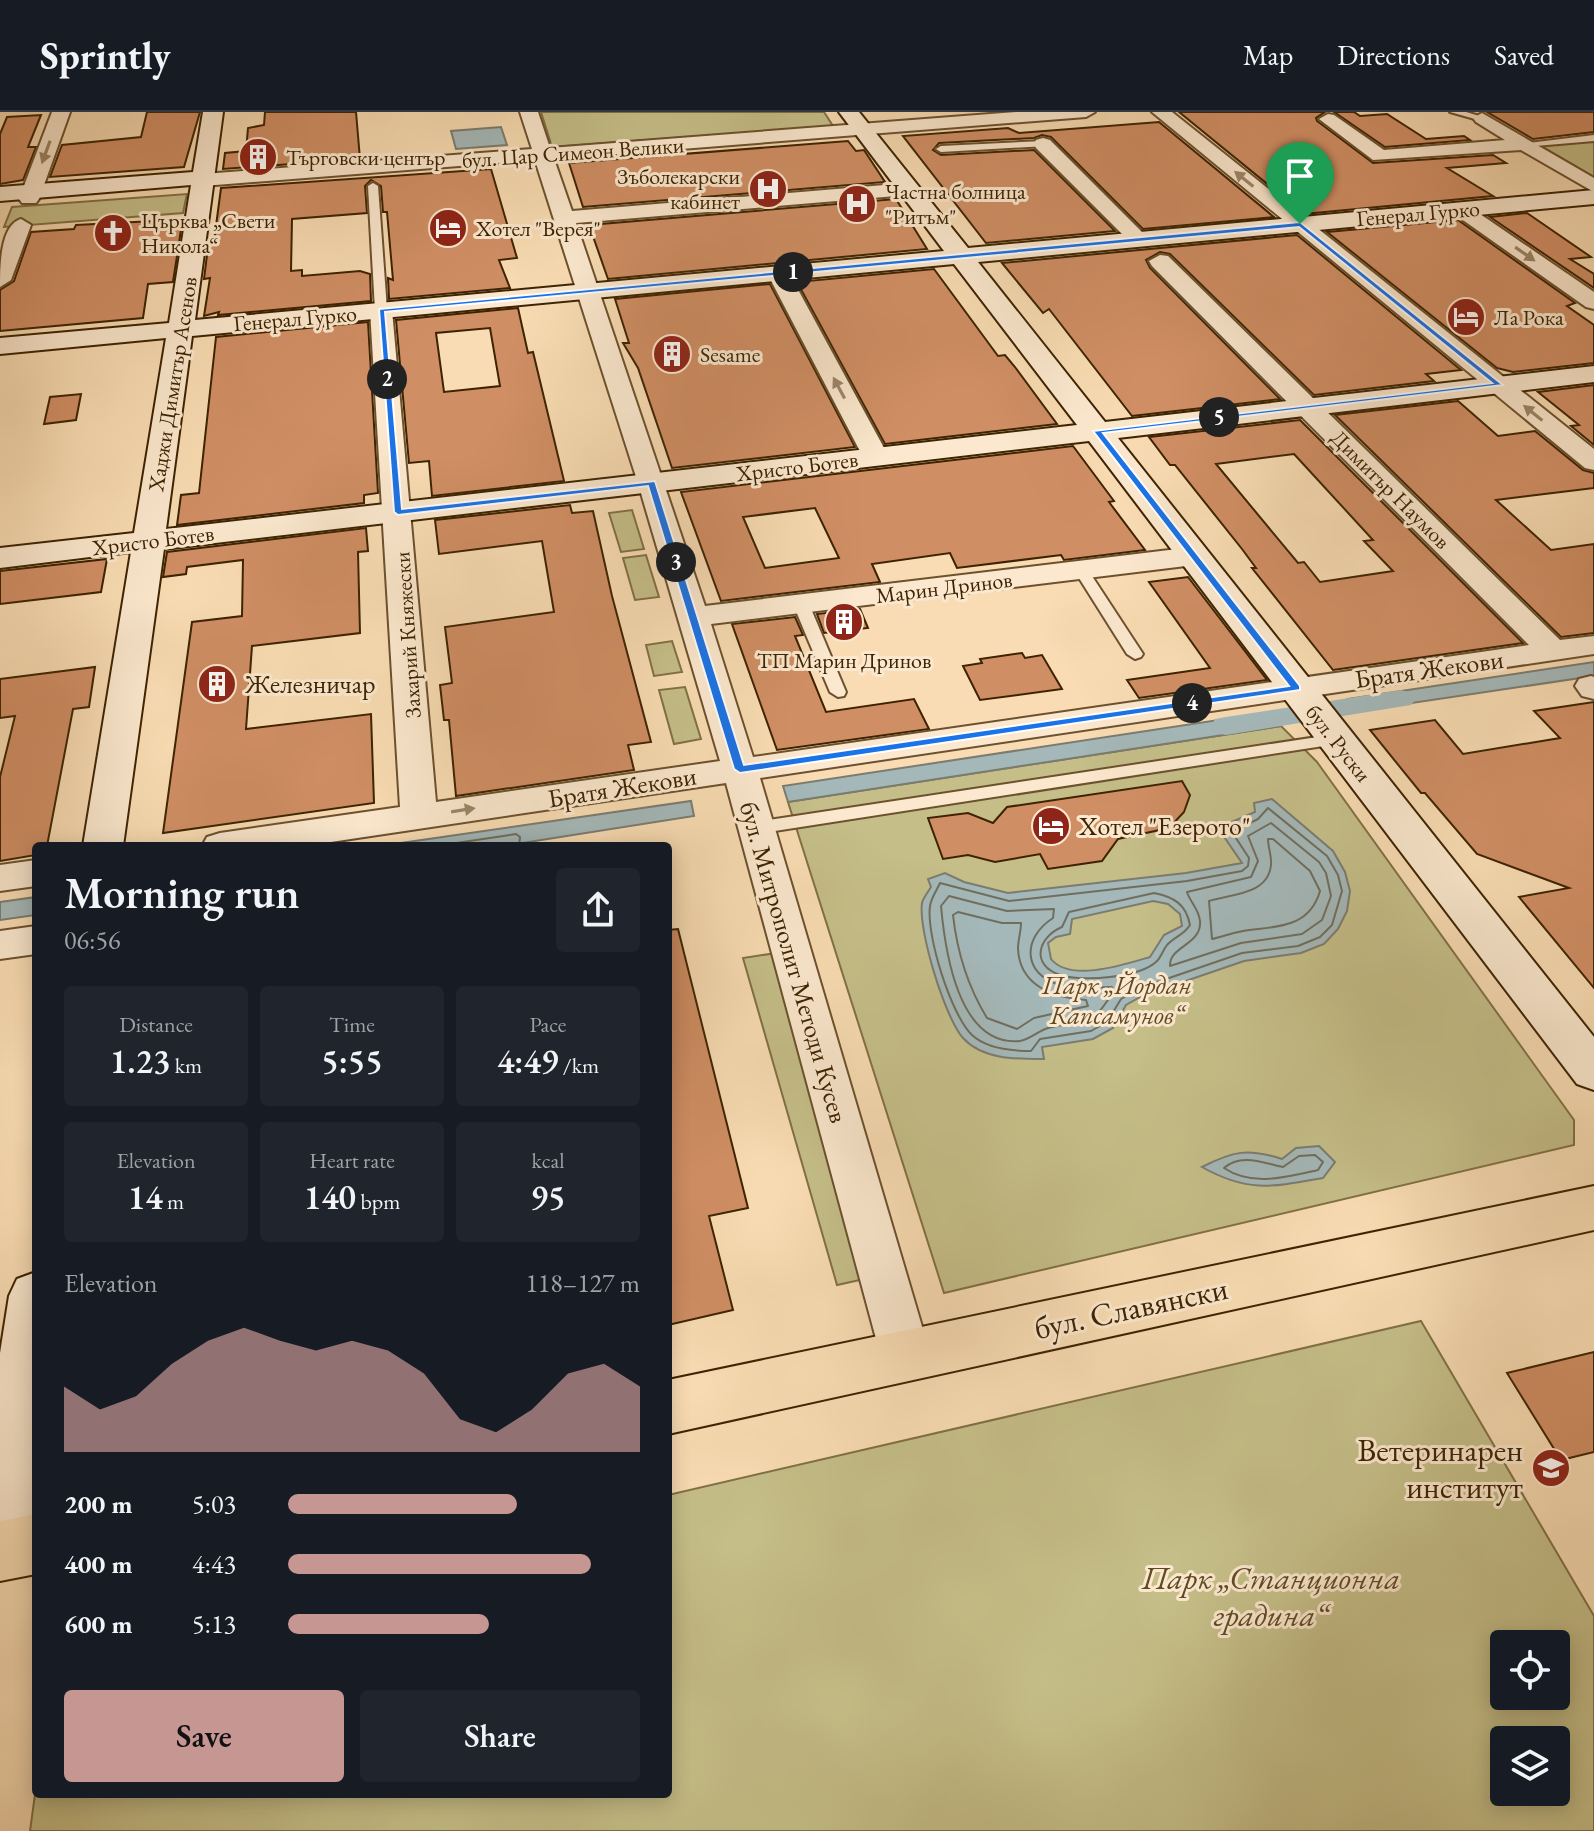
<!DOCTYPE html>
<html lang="en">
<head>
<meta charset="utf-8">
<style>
  :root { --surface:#171b24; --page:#20242c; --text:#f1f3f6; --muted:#9ea1a6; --line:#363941; --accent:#c59692 }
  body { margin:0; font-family:"EB Garamond",serif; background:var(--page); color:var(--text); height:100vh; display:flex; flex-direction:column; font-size:30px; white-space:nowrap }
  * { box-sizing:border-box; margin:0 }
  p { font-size:26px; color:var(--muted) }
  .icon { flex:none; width:44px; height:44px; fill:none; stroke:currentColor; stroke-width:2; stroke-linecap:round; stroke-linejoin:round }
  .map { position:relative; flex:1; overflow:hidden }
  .sheet { position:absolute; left:32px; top:730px; width:640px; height:956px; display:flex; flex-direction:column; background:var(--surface); border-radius:8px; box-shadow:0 4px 20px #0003 }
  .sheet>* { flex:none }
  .fabs { position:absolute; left:1490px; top:1518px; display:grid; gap:16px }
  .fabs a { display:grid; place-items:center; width:80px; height:80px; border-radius:8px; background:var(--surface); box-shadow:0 4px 20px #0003; font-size:40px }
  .pin { position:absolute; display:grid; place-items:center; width:68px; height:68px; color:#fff; margin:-82px -34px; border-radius:50% 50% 50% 0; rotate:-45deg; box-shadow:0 0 8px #0007 }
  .pin .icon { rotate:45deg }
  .km { position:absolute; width:40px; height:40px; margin:-20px; border-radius:50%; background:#222; color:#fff; font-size:22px; line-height:40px; text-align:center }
  .round { display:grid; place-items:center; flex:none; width:84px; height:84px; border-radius:8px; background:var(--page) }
  .head { display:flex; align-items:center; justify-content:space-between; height:136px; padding:0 32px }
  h1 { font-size:44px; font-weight:600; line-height:60px }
  .metrics { display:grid; grid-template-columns:repeat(3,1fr); gap:12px; height:136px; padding:8px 32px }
  .metrics div { display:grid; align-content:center; border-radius:8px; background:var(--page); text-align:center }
  .metrics b { font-size:34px; font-weight:600 }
  .metrics small { font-size:22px; font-weight:400 }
  .metrics p { font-size:22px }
  .chart { height:224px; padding:16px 32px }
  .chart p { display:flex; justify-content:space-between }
  .chart svg { width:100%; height:144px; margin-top:8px; fill:var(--accent); opacity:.7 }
  .primary-button { display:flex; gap:16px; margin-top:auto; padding:16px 32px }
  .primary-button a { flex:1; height:92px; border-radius:8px; background:var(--accent); color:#111; font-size:32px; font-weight:600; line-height:92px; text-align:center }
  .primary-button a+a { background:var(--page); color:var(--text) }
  ul { padding:0 32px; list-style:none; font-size:26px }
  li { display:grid; grid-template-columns:128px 96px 1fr; align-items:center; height:60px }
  li i { height:20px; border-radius:10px; background:var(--accent) }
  header { display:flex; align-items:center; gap:48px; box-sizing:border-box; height:112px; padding:0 40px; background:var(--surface); border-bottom:2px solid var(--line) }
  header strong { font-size:38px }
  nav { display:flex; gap:44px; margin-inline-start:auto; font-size:28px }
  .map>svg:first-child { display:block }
</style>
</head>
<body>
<header>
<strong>Sprintly</strong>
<nav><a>Map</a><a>Directions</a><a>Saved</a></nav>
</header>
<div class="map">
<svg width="1594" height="1719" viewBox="0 0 1594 1719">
  <rect width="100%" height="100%" fill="#f9dcb3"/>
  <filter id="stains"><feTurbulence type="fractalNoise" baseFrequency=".0025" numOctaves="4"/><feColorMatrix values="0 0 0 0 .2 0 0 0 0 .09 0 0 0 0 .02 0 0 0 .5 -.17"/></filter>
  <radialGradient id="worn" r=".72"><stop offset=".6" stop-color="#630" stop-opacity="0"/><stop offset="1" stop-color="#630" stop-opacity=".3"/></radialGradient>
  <g fill="#c5be88" stroke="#817045" stroke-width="2" fill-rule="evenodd">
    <path d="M541,0H824L833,14L552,35Z"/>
    <path d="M1594,28V65L1539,33Z"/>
    <path d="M187,82L183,101L4,115L12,95Z"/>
    <path d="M632,398L644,437L621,440L609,401Z"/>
    <path d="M646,443L659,485L635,488L623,446Z"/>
    <path d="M672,529L682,560L654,564L646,533Z"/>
    <path d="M685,575L701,627L674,632L659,578Z"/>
    <path d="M1281,614L1317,650L1574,1008V1033L944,1181L788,690Z"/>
    <path d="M776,841L878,1164L837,1173L743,846Z"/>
    <path d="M1421,1209L1594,1504V1719H30L36,1675V1682H668V1383ZM1504,1532H1556V1584H1504ZM1504,1628H1556V1680H1504Z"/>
  </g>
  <g fill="#a4b8b9" stroke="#7b7c70" stroke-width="2" fill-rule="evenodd">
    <path d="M501,15L507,33L456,37L451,19Z"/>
    <path d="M1594,550V564L1358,599L1348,587Z"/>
    <path d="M1271,600L1281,614L788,690L783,674Z"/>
    <path d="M1272,687L1333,739L1345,760L1350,779L1347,799L1338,817L1324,832L1301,841L1244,849L1142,884L1126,893L1113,916L1093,927L1042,935L1044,947C1018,947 983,948 963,926C945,906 918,818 922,791C923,786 928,780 931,775L928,767L945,761L964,770L1008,781L1186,761L1242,751L1218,716L1255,700L1254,691ZM1153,789L1168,792L1180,802L1182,814L1164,823L1150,845C1126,852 1070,871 1051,847L1048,831L1056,825L1070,822L1072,807Z"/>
    <path d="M691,689L694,704L503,734H380Z"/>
    <path d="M36,785V803L0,808V790Z"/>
    <path d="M1319,1034L1335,1050L1323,1066C1273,1075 1248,1081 1202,1055C1233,1039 1248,1036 1282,1047L1296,1036Z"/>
  </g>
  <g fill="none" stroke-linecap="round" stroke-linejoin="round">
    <g stroke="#706e5e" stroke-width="2">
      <path d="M1268,696L1327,744L1338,763L1342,779L1332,813L1320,825L1298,834L1242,841L1140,876L1121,887L1107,910L1091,919L1040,927L1031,939C1012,939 987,937 972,923C951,903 926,823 930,794C931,786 937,778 940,771L1009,789L1187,769L1242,759L1248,754L1249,746L1232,720L1258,707Z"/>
      <path d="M1271,711L1319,750L1326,761L1331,784L1322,808L1302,822L1241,831L1170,854C1169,834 1202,833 1200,809C1199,797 1190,790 1187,780L1251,765L1258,749L1248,724Z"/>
      <path d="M1268,727H1273L1310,759L1320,779C1309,817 1276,814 1243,819C1232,821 1222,825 1212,827L1209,789C1231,782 1268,783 1271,753C1272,744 1268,736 1268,727Z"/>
      <path d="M436,734L516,722L520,725L519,734"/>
      <path d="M1154,781C1174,785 1186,792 1190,813C1184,823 1174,825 1167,833C1163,838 1161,845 1157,849C1140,866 1081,870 1060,863C1030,853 1038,825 1062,815L1069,800Z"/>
      <path d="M949,784L1007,799L1054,797L1053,806C1022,826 1022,862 1060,873C1077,878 1095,875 1112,875L1113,880C1089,919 1088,906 1048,916C1038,919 1029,928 1020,929C958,935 945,838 941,794Z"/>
      <path d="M958,800L1002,811H1021C1021,820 1018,828 1018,836C1019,874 1054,886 1086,888L1088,894L1034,906L1017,917L987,906C968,875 957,839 953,803Z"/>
      <path d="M1315,1043L1323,1050L1318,1058C1287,1065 1252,1075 1224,1056C1241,1041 1263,1051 1283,1055L1299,1044Z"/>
    </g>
    <path fill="#a4b8b9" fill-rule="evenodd" d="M1401,578L1411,581L1416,587L1411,593L1226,623L1215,621L1211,614L1215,607L1226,605Z"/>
  </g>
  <g fill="#d08e64" stroke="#3d2302" stroke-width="2" fill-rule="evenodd">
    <path d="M147,0H200L184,55L50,65L62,33L141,25Z"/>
    <path d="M265,0H356L360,47L223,57L225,41L246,39L248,16L264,13Z"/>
    <path d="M1179,0H1325L1316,6L1317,9L1373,51L1493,43L1506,51L1447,56L1493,84L1304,102Z"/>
    <path d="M1334,0H1354L1360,4L1387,2L1426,27L1464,24L1470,28L1385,35Z"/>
    <path d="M1487,0H1594V20L1533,27Z"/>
    <path d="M41,3L28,35H36L23,68L0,72V22L7,5Z"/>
    <path d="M1159,10L1274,105L1143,117L1051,25L1042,23L1034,26L939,31L933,38L941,43L1034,38L1115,119L986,131L903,24L1008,16L1019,21Z"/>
    <path d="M848,29L856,39L864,38L885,70L583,95L569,51Z"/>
    <path d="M491,57L517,146L499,148L510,176L389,187L388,166L393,168L387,100H383L381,74L371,68L365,74L367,101L292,107L291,159L302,158V164L360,159L370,162L371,189L218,203L219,200L204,204L210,166L204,167L209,127L214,129L221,76Z"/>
    <path d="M896,87L927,137L608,167L589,113Z"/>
    <path d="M1527,101L1591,145L1570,147L1594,162V176L1490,105Z"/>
    <path d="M1458,108L1575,191L1567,194L1594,213V251L1513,260L1497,256L1327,120Z"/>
    <path d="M154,109L181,118L173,170L148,172L143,206L0,219V178L14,169L31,120L74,117L76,113Z"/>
    <path d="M1297,123L1461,258L1426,262L1434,269L1314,283L1170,142L1160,140L1146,148L1150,156L1280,287L1132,304L1049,197L1043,201L1002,151Z"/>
    <path d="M934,157L998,244L1005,243L1015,255L1057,312L885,332L797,170Z"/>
    <path d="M770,172L855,335L672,356L638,256L623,231H629L615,187Z"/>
    <path d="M518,196L528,241L533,240L564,369L432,384L429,349L409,351L396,208ZM490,216L500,274L444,280L436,221Z"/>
    <path d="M368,210L378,381L364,383V391L177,413L181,383L199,381L216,225Z"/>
    <path d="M1594,273V333L1571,314L1579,313L1538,280Z"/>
    <path d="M81,282L76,308L44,312L50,285Z"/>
    <path d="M1458,289L1498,324L1535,319L1583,358L1594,361V376L1496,388L1551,438L1594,432V521L1561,525L1335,303Z"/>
    <path d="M1300,308L1523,531L1333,558L1252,456H1256L1242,437L1175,353H1170L1149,325ZM1294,342L1373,428L1364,429L1393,459L1320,470L1304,450L1298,451L1216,352Z"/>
    <path d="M1073,334L1114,389L1109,390L1145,438L1064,448L1061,443L957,456L950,441L872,452L880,470L721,489L681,380ZM815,396L839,446L765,456L743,405Z"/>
    <path d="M570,393L572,401L593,399L612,484L651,630L628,633L634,658L456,684L449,608H444L440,573L452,571L445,515L554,500L542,429L439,442L435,408Z"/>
    <path d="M366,416L368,439L358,440L360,521L252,534L246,617L371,602L374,691L163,721L192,510L242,504L243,448L187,455L186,462L163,465L167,440Z"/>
    <path d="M107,447L101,480L0,492V459Z"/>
    <path d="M1188,465L1267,568L1139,586L1127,568L1210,556L1149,470Z"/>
    <path d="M860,497L868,516L824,521L817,502Z"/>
    <path d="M795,505L803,523L795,524L826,600L914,587L929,617L777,638L732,512Z"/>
    <path d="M1022,541L1025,546L1042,543L1062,577L980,588L963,554L982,551L980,547Z"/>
    <path d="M95,555L89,595L73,597L47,734H36V743L0,749V665L15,604L0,606V567Z"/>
    <path d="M1594,590V876L1519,785L1569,776L1477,742L1425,681H1421L1370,618L1435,608L1463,642L1560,626L1534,599Z"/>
    <path d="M1182,669L1190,683L1184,700L1169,716L1118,727L1102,749L1048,757L1040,742L995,750L968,743L943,747L928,706L968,701L993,711L1007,695Z"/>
    <path d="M678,817L748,1096L709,1104L733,1198L668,1213V818Z"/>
    <path d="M1594,1240V1340L1561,1348L1507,1261Z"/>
  </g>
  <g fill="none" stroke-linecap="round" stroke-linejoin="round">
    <g stroke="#6c512e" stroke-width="4">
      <g id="lane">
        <path d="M1450,0H1466L1486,6L1482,9Z"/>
        <path d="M1594,23V29L1524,35L1519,32Z"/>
        <path d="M1043,29L1046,34L941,40L936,37L941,34Z"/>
        <path d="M373,71L378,74L387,198L381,201L375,198L368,74Z"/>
        <path d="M1081,454L1088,458L1143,542L1141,545L1135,547L1127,542L1074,458Z"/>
        <path d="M801,487L809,492L846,580L844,584L838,585L830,580L793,492Z"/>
        <path d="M1337,622L1345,627L1343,631L755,722L746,716L755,710Z"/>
      </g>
    </g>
    <g stroke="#6c512e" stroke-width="4">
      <g id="street">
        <path d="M52,0H70L39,87L36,91H22L19,87Z"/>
        <path d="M520,0H538L550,36L1016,0H1095L1086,5L554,47L572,99L908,71L918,77L908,83L576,111L705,494L1194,435L1204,438L1209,444L1204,450L1194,453L711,512L753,645L1529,533L1152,154L1149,149L1160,143L1168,144L1560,528L1594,524V542L760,666L931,1245L924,1261L906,1268L888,1261L881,1245L726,671L304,734H202L207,725L220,721L400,695L370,198L373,193H389L392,198L436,690L720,649L638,371L535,48L203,74L193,68L203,62L532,37Z"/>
        <path d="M1152,0H1172L1594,337V358L1585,356Z"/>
        <path d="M1482,1L1594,66V80L1521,38L1373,48L1319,7L1328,2L1334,3L1384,38L1505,28L1476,10L1473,6Z"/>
        <path d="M1043,26L1050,28L1150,128L1146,132H1132L1036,36L1034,32L1036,28Z"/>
        <path d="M1460,91L1467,93L1594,180V197L1586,195L1453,101L1450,97L1453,93Z"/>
        <path d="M21,107L31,113L11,168L0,175C0,155 0,113 21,107Z"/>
        <path d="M778,154L789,161L889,345L885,351H867L863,345L767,161Z"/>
        <path d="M1591,564L1594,565V587L1582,584L1575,574L1579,567Z"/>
        <path d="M36,748V774L0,779V753Z"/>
        <path d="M36,814V842L0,847V819Z"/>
      </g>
    </g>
    <g stroke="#3d2302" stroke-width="4">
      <g id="secondary">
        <path d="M203,0H223L195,208L944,139L839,0H859L968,136L1594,78V92L978,150L1105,310L1594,254V270L1118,326L1594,925V978L1577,972L1089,329L164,437L123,734H83L131,440L0,456V436L134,421L166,226L0,242V226L169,211L191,73L0,89V75L193,60ZM954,152L1077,313L166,417L192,224Z"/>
        <path d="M36,1160V1381L30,1425L21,1446L0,1455V1241L9,1184L17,1167Z"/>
      </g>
    </g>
    <g stroke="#3d2302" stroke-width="4">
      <g id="primary">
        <path d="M1594,1074V1118L668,1322V1268Z"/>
        <path d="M36,1402V1462L0,1469V1409Z"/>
      </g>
    </g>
    <use href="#lane" fill="#fbe8ce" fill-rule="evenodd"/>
    <use href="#street" fill="#fbe8ce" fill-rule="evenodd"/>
    <use href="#secondary" fill="#fbe8ce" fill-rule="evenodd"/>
    <use href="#primary" fill="#f9dcb3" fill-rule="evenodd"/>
  </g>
  <defs><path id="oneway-solid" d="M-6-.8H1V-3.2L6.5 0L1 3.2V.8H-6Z" transform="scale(2)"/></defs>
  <g fill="#9c8668">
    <use href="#oneway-solid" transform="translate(46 40) rotate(110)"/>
    <use href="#oneway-solid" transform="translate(1244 67) rotate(-141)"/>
    <use href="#oneway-solid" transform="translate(1525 142) rotate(35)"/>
    <use href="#oneway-solid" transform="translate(839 276) rotate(-118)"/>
    <use href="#oneway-solid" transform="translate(1533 301) rotate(-141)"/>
    <use href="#oneway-solid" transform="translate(463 698) rotate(-9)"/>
  </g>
  <path fill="#1a73e8" stroke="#fff" stroke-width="2" fill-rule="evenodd" d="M1300,110L1503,273L1103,321L1300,574V578L740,661L734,657L648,374L398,403L394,400L379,197ZM1299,115L1492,271L1093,319L1289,574L744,653L655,369L402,397L385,200Z"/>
  <defs>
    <g id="building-disc" transform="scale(2)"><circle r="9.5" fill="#8f2418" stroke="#fbe8ce"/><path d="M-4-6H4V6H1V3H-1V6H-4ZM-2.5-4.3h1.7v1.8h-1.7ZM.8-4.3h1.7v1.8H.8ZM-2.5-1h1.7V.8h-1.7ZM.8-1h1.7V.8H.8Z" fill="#fff"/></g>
    <g id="hospital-disc" transform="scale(2)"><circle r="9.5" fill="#8f2418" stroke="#fbe8ce"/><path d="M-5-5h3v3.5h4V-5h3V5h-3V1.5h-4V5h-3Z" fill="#fff"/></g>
    <g id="hotel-disc" transform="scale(2)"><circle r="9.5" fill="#8f2418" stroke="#fbe8ce"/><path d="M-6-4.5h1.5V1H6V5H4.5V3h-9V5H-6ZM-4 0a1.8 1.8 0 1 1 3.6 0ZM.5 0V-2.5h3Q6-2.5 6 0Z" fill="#fff"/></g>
    <g id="church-disc" transform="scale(2)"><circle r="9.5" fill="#8f2418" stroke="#fbe8ce"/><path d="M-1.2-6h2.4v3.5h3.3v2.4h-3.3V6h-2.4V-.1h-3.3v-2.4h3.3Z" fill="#fff"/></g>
    <g id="university-disc" transform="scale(2)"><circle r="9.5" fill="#8f2418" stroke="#fbe8ce"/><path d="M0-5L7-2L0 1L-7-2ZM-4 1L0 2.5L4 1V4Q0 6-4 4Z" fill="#fff"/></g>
  </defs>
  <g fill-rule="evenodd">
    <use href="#building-disc" x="258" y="45"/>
    <use href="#hospital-disc" x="768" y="77"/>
    <use href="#hospital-disc" x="857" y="92"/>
    <use href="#hotel-disc" x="448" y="116"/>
    <use href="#church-disc" x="113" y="121"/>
    <use href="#hotel-disc" x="1466" y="205"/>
    <use href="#building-disc" x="672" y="242"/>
    <use href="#building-disc" x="844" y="510"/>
    <use href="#building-disc" x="217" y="572"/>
    <use href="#hotel-disc" x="1051" y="714"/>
    <use href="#university-disc" x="1551" y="1356"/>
  </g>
  <g text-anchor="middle" stroke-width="6" stroke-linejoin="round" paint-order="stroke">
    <g font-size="22" fill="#3d2302" stroke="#fbe8ce">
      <text transform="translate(573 40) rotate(-4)" y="8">бул. Цар Симеон Велики</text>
      <text transform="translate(1418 101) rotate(-5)" y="8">Генерал Гурко</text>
      <text transform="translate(295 206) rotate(-5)" y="8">Генерал Гурко</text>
      <text transform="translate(172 272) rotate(-81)" y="8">Хаджи Димитър Асенов</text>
      <text transform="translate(797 354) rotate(-7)" y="8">Христо Ботев</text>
      <text transform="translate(1391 377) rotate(45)" y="8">Димитър Наумов</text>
      <text transform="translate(153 428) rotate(-7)" y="8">Христо Ботев</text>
      <text transform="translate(944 475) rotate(-7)" y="8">Марин Дринов</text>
      <text transform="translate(407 523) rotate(-94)" y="8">Захарий Княжески</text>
      <text transform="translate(1339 631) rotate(52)" y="8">бул. Руски</text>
    </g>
    <g font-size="22" fill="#3d2302" stroke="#fbe8ce" text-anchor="start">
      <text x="286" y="53">Търговски център</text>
      <text x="740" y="72" text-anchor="end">Зъболекарски<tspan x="740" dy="25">кабинет</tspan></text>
      <text x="885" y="87">Частна болница<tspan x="885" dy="25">"Ритъм"</tspan></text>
      <text x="141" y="116">Църква „Свети<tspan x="141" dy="25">Никола“</tspan></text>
      <text x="476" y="124">Хотел "Верея"</text>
      <text x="1494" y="213">Ла Рока</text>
      <text x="700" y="250">Sesame</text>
      <text x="844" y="556" text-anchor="middle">ТП Марин Дринов</text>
    </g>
    <g font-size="26" fill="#3d2302" stroke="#fbe8ce">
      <text transform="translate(1429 557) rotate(-8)" y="9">Братя Жекови</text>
      <text transform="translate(622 675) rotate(-9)" y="9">Братя Жекови</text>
      <text transform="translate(794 850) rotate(74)" y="9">бул. Митрополит Методи Кусев</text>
    </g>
    <g font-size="26" fill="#3d2302" stroke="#fbe8ce" text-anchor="start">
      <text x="245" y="581">Железничар</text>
      <text x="1079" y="723">Хотел "Езерото"</text>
    </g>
    <g font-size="26" font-style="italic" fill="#5f4a24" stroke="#fbe8ce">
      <text x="1117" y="882">Парк „Йордан<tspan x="1117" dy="30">Капсамунов“</tspan></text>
    </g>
    <g font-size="32" fill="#3d2302" stroke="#fbe8ce">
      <text transform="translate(1131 1196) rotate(-12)" y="11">бул. Славянски</text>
    </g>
    <g font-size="32" fill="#3d2302" stroke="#fbe8ce" text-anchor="end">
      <text x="1523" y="1349">Ветеринарен<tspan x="1523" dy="37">институт</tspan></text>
    </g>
    <g font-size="32" font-style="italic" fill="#5f4a24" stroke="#fbe8ce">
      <text x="1271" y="1477">Парк „Станционна<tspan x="1271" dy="37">градина“</tspan></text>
    </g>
  </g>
  <rect width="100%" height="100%" filter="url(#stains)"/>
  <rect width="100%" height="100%" fill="url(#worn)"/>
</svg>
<div class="fabs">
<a><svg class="icon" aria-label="locate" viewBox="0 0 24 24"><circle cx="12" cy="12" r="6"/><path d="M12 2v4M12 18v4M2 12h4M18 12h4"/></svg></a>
<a><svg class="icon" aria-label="layers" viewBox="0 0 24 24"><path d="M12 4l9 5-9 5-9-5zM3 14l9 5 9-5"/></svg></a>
</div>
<div class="pin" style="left:1300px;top:112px;background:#1e9e55"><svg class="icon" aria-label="arrive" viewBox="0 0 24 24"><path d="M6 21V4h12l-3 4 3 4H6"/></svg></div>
<b class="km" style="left:793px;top:160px">1</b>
<b class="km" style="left:387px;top:267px">2</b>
<b class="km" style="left:676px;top:450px">3</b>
<b class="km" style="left:1192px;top:591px">4</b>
<b class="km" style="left:1219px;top:305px">5</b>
<section class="sheet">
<div class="head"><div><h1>Morning run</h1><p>06:56</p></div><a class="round"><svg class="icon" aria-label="share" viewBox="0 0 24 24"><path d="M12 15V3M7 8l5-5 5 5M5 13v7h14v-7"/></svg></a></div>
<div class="metrics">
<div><p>Distance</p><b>1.23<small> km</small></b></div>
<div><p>Time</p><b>5:55</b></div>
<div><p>Pace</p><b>4:49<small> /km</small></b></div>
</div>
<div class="metrics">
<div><p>Elevation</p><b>14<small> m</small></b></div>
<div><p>Heart rate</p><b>140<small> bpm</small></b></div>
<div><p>kcal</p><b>95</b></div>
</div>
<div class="chart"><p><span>Elevation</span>118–127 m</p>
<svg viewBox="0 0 160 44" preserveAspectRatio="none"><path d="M0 44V24L10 31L20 27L30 17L40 10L50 6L60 10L70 13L80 10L90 13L100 20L110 34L120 38L130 31L140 20L150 17L160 24V44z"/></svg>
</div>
<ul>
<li><b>200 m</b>5:03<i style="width:65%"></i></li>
<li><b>400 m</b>4:43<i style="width:86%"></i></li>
<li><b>600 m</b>5:13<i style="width:57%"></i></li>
</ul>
<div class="primary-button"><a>Save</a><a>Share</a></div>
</section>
</div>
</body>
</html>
